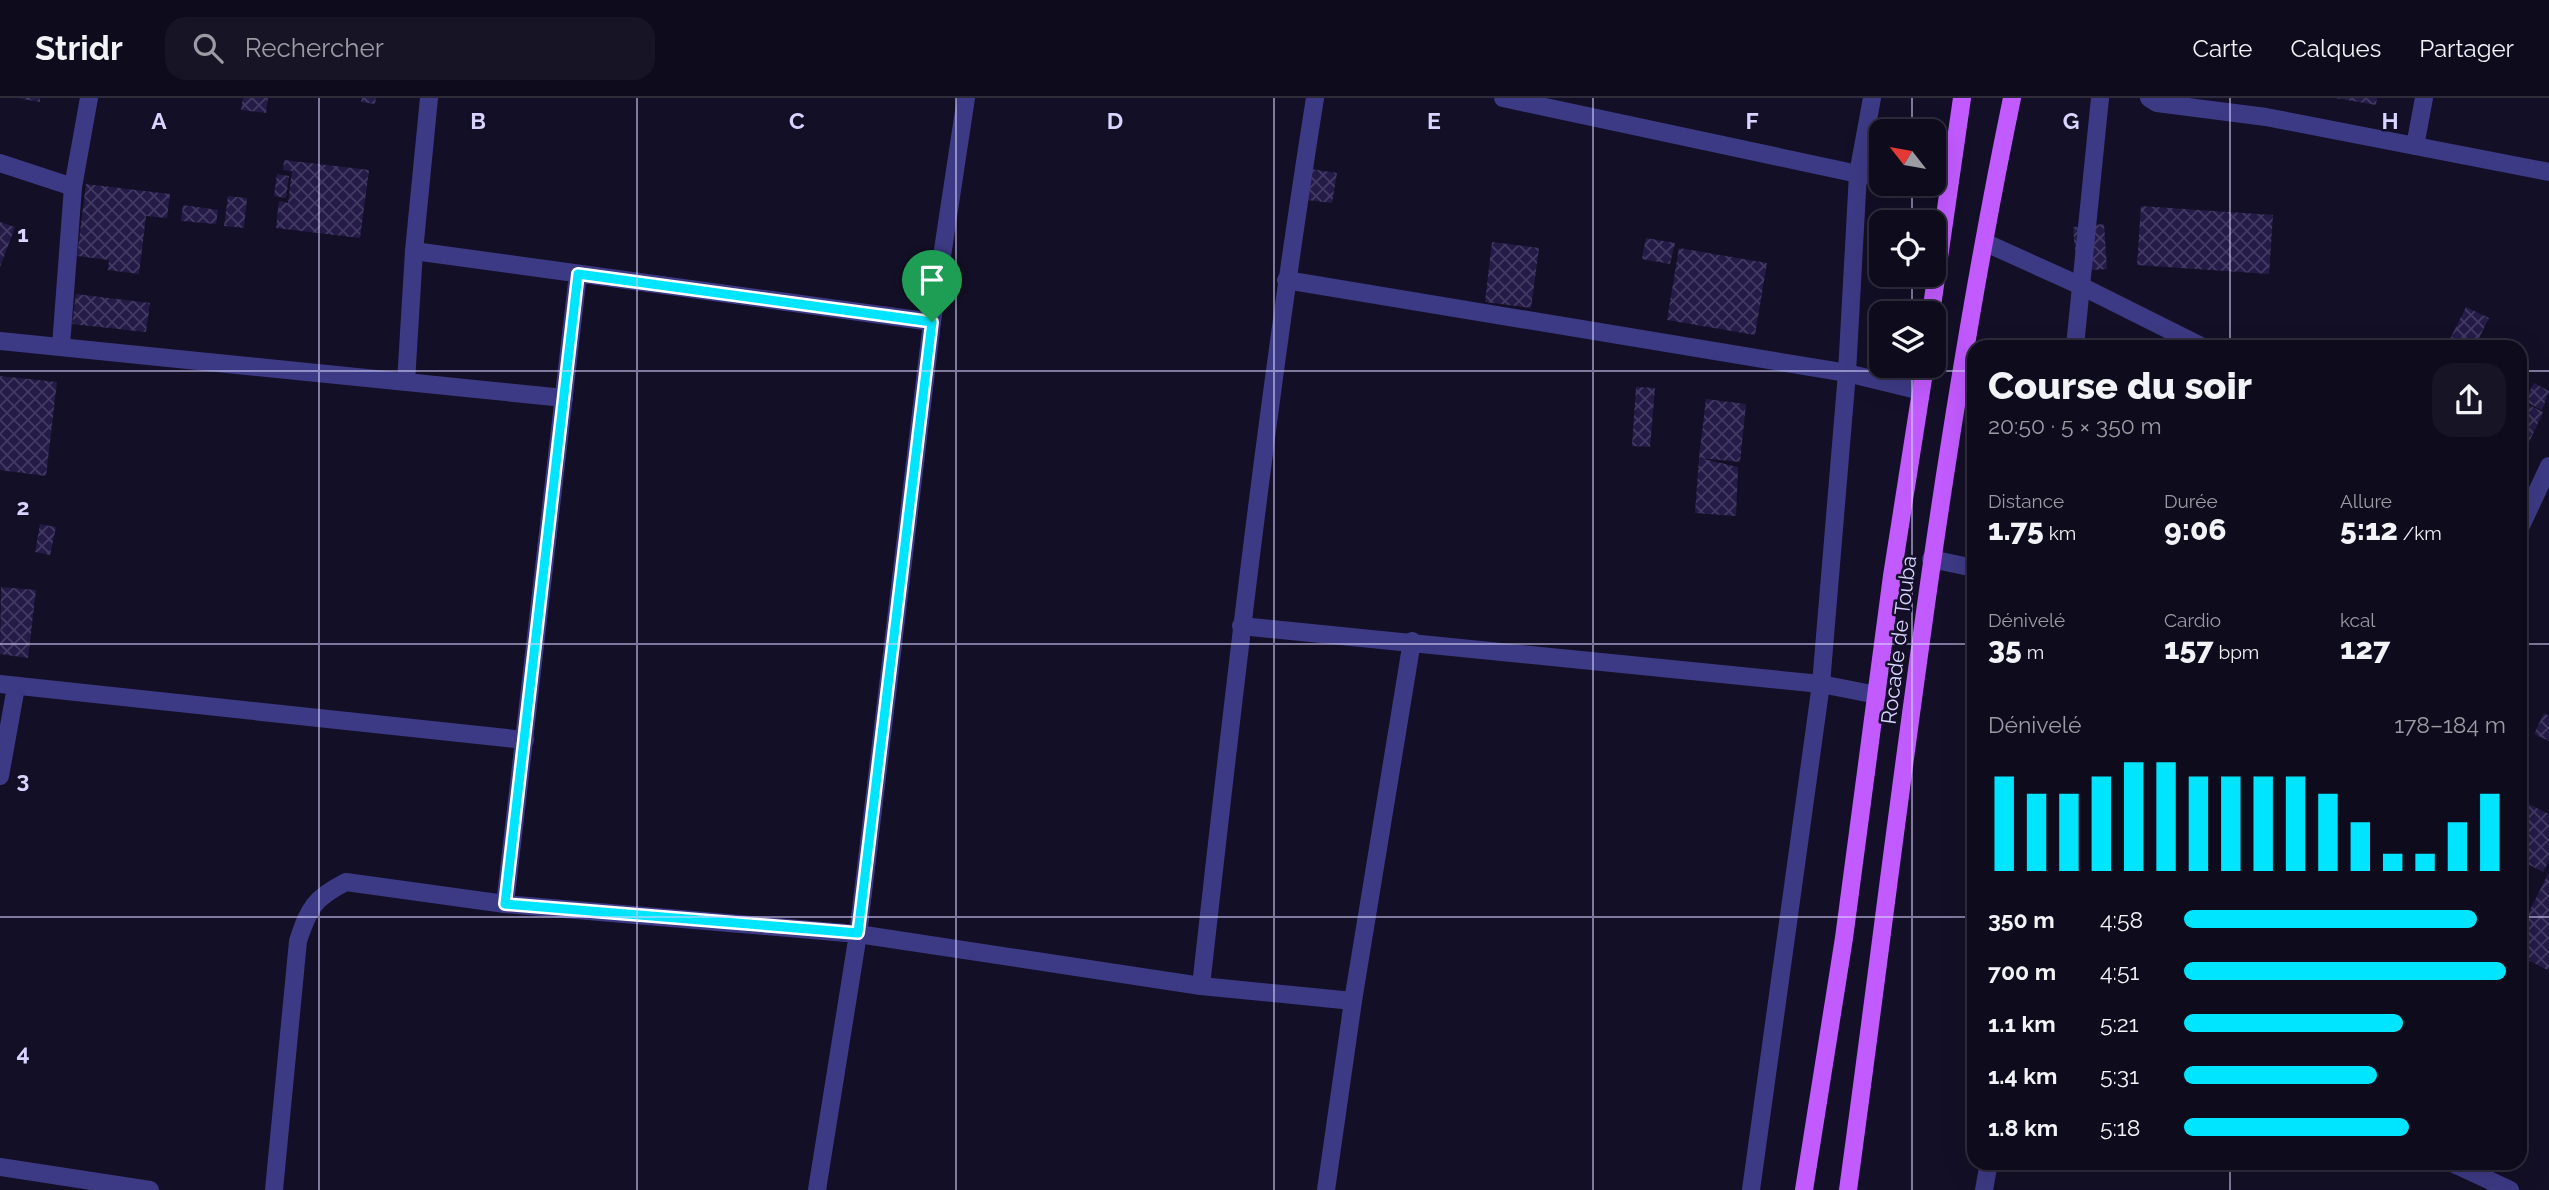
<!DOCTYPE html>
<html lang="fr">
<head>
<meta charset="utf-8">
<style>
  :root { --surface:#0e0b1c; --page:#171425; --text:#f1f3f6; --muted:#9b9ba3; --line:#2e2b3b; --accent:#00e5ff }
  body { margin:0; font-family:Raleway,sans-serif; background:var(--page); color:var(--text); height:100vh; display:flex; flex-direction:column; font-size:26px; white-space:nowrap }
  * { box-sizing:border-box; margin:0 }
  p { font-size:23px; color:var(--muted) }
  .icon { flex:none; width:38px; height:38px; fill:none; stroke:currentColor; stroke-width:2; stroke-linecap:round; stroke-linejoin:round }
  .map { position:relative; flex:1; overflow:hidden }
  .sheet { position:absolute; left:1967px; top:242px; width:560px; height:830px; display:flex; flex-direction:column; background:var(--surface); border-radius:21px; box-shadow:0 7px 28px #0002,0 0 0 2px var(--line) }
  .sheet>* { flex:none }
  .needle { width:46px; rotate:301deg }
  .fabs { position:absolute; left:1869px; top:21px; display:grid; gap:14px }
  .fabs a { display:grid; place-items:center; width:77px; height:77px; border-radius:14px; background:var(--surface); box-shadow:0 7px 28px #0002,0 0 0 2px var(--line); font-size:35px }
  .pin { position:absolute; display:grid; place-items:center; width:60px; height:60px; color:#fff; margin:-72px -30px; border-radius:50% 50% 50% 0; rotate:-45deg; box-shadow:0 0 7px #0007 }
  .pin .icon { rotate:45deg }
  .round { display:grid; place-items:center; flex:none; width:74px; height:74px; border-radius:21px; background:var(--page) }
  .head { display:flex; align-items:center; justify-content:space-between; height:119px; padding:0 21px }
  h1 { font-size:38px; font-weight:800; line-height:52px }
  .stats { display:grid; grid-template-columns:repeat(3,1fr); gap:10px; height:119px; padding:7px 21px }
  .stats div { display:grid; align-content:center }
  .stats b { font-size:30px; font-weight:800 }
  .stats small { font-size:19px; font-weight:400 }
  .stats p { font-size:19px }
  .chart { height:196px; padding:14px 21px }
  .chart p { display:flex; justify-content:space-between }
  .chart svg { width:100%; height:126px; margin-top:7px; stroke:var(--accent); stroke-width:6 }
  ul { padding:0 21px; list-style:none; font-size:23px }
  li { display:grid; grid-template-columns:112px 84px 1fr; align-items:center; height:52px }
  li i { height:18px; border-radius:9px; background:var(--accent) }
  header { display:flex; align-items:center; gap:42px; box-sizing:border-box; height:98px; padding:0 35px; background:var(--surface); border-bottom:2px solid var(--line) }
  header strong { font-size:33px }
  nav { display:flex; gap:38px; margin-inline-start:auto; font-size:24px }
  .search { width:490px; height:63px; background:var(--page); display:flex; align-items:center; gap:18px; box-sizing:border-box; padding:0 24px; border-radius:21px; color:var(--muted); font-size:26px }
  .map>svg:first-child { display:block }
</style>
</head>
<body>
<header>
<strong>Stridr</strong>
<div class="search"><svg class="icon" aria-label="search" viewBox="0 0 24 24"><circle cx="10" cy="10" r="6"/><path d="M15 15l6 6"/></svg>Rechercher</div>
<nav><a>Carte</a><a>Calques</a><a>Partager</a></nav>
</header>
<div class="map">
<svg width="2549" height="1092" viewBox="0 0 2549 1092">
  <defs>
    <pattern id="building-cross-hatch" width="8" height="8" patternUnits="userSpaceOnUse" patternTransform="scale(1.75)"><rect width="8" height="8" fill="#241b47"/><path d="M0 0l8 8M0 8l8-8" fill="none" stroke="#433b63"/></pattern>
  </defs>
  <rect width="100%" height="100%" fill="#130f26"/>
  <g fill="url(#building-cross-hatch)">
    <path d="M17,0H40V4Z"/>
    <path d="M243,0H268L266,15L241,12Z"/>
    <path d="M362,0H376L375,6L361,4Z"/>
    <path d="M2335,0H2377L2376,7Z"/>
    <path d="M284,62L369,72L360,140L276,130L279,103L288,105L292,73L283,72Z"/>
    <path d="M1311,71L1337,75L1332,105L1307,102Z"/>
    <path d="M277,76L289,78L286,100L274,98Z"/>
    <path d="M86,86L170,96L167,120L146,118L139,176L108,172L109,162L77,158Z"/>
    <path d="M228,98L247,100L244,130L224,128Z"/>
    <path d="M183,107L218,112L216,126L181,123Z"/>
    <path d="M2141,108L2273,117L2269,176L2137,167Z"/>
    <path d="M0,124L15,129L0,169Z"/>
    <path d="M2104,126L2107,171L2077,173L2073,129Z"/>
    <path d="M1646,140L1675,145L1670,166L1642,161Z"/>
    <path d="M1492,144L1539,150L1531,210L1485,204Z"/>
    <path d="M1679,150L1767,165L1755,237L1667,222Z"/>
    <path d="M76,196L150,205L146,234L72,226Z"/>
    <path d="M2466,209L2489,220L2475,248H2450L2447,247Z"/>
    <path d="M0,278L57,284L46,378L0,372Z"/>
    <path d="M2534,285L2549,293L2542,312L2524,303Z"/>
    <path d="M1636,289L1655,290L1650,349L1632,348Z"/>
    <path d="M1706,301L1746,306L1740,364L1699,360Z"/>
    <path d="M2520,303L2543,314L2520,364Z"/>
    <path d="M1699,360L1738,369L1736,418L1695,415Z"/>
    <path d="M40,426L56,429L50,457L35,454Z"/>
    <path d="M1,489L36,492L28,560L0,556Z"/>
    <path d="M2544,615L2549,618V643L2534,636Z"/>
    <path d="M2520,641L2527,645L2520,660Z"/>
    <path d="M2520,702L2549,716V763L2543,774L2520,762Z"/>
    <path d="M2549,774V873L2526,861L2523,864L2520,863L2529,839L2524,836L2520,843V832Z"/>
  </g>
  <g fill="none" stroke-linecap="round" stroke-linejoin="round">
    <g stroke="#3d3a85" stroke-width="18">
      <path d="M1503,0L1858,76L1881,78"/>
      <path d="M2415,48L2424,0"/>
      <path d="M0,65L73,89"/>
      <path d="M1934,81L1950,82"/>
      <path d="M1986,145L2079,187L2201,248"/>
      <path d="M414,153L932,224"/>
      <path d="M1286,182L1847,275L1921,293"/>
      <path d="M0,243L564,300"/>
      <path d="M61,248L73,89L89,0"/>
      <path d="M2075,248L2100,0"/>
      <path d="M406,284L414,153L429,0"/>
      <path d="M2520,430L2549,368"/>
      <path d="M1931,461L1974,470"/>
      <path d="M1241,528L1821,586L1877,597"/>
      <path d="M0,586L525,642"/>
      <path d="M0,678L16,589"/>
      <path d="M505,806L578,176"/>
      <path d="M1201,888C1234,591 1268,295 1315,0"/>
      <path d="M2450,1064L2510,1092"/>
      <path d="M0,1069L150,1092"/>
      <path d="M274,1092L298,843C309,810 314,800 346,784L505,806L858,836L1201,888L1353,903"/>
      <path d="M817,1092L858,836L932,224L966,0"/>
      <path d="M1326,1092L1353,903L1412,543"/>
      <path d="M1751,1092L1821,586L1847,275L1858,76L1872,0"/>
      <path d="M1984,1092L1989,1064"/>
    </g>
    <path stroke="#3d3a85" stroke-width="18" d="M2149,0L2157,5L2266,19L2549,74"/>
    <g stroke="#c25bff" stroke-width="18">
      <path d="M1931,215L1962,0"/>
      <path d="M1804,1092L1844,840L1892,478L1925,268"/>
      <path d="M1848,1092C1898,727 1937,361 2012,0"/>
    </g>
  </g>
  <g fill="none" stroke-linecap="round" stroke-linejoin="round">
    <g stroke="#fff" stroke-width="14">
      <path id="route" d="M578,176L932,224L858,835L505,806Z"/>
    </g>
    <use href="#route" stroke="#00e5ff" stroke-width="9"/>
  </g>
  <path fill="none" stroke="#d9d4ff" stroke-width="2" stroke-opacity="0.55" d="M319,0V1092M637,0V1092M956,0V1092M1274,0V1092M1593,0V1092M1912,0V33M2230,0V248M1912,86V124M1912,177V215M1912,268V1092M0,273H1974M2520,273H2549M0,546H1974M2520,546H2549M0,819H1974M2520,819H2549M2230,1064V1092"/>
  <g text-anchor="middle" stroke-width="5" stroke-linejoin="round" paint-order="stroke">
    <g font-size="21" fill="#d9d4ff" stroke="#130f26">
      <text transform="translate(1899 542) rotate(-83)" y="7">Rocade de Touba</text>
    </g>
  </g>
  <g font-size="23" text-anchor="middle" font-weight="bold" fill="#d9d4ff" stroke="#130f26" stroke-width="5" stroke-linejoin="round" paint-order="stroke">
    <text x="159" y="31">A</text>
    <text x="478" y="31">B</text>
    <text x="797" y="31">C</text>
    <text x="1115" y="31">D</text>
    <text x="1434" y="31">E</text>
    <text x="1752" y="31">F</text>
    <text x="2071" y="31">G</text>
    <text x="2390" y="31">H</text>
    <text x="23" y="144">1</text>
    <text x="23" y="417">2</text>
    <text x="23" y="690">3</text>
    <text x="23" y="963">4</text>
  </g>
</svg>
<div class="fabs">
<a><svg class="needle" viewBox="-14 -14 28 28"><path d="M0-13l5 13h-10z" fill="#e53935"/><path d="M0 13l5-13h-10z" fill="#9b9ba3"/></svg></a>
<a><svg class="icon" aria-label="locate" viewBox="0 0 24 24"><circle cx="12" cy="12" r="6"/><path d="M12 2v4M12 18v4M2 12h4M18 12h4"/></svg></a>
<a><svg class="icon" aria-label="layers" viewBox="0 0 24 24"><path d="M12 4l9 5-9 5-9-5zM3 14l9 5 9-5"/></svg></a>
</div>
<div class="pin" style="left:932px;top:224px;background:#1e9e55"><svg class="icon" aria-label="arrive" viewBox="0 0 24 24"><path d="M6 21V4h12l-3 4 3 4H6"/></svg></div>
<section class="sheet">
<div class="head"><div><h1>Course du soir</h1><p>20:50 · 5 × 350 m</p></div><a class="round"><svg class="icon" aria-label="share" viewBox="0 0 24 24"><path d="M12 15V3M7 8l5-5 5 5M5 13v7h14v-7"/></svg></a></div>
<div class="stats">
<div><p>Distance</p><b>1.75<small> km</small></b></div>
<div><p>Durée</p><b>9:06</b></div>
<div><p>Allure</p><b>5:12<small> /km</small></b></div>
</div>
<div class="stats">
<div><p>Dénivelé</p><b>35<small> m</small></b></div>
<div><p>Cardio</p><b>157<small> bpm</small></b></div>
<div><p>kcal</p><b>127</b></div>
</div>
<div class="chart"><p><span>Dénivelé</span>178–184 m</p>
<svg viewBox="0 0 160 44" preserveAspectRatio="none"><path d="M5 44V11M15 44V17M25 44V17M35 44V11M45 44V6M55 44V6M65 44V11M75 44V11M85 44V11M95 44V11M105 44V17M115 44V27M125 44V38M135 44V38M145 44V27M155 44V17"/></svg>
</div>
<ul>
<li><b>350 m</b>4:58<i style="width:91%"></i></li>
<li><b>700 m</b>4:51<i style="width:100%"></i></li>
<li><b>1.1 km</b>5:21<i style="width:68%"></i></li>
<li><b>1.4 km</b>5:31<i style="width:60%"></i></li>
<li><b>1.8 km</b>5:18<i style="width:70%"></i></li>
</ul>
</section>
</div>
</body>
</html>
